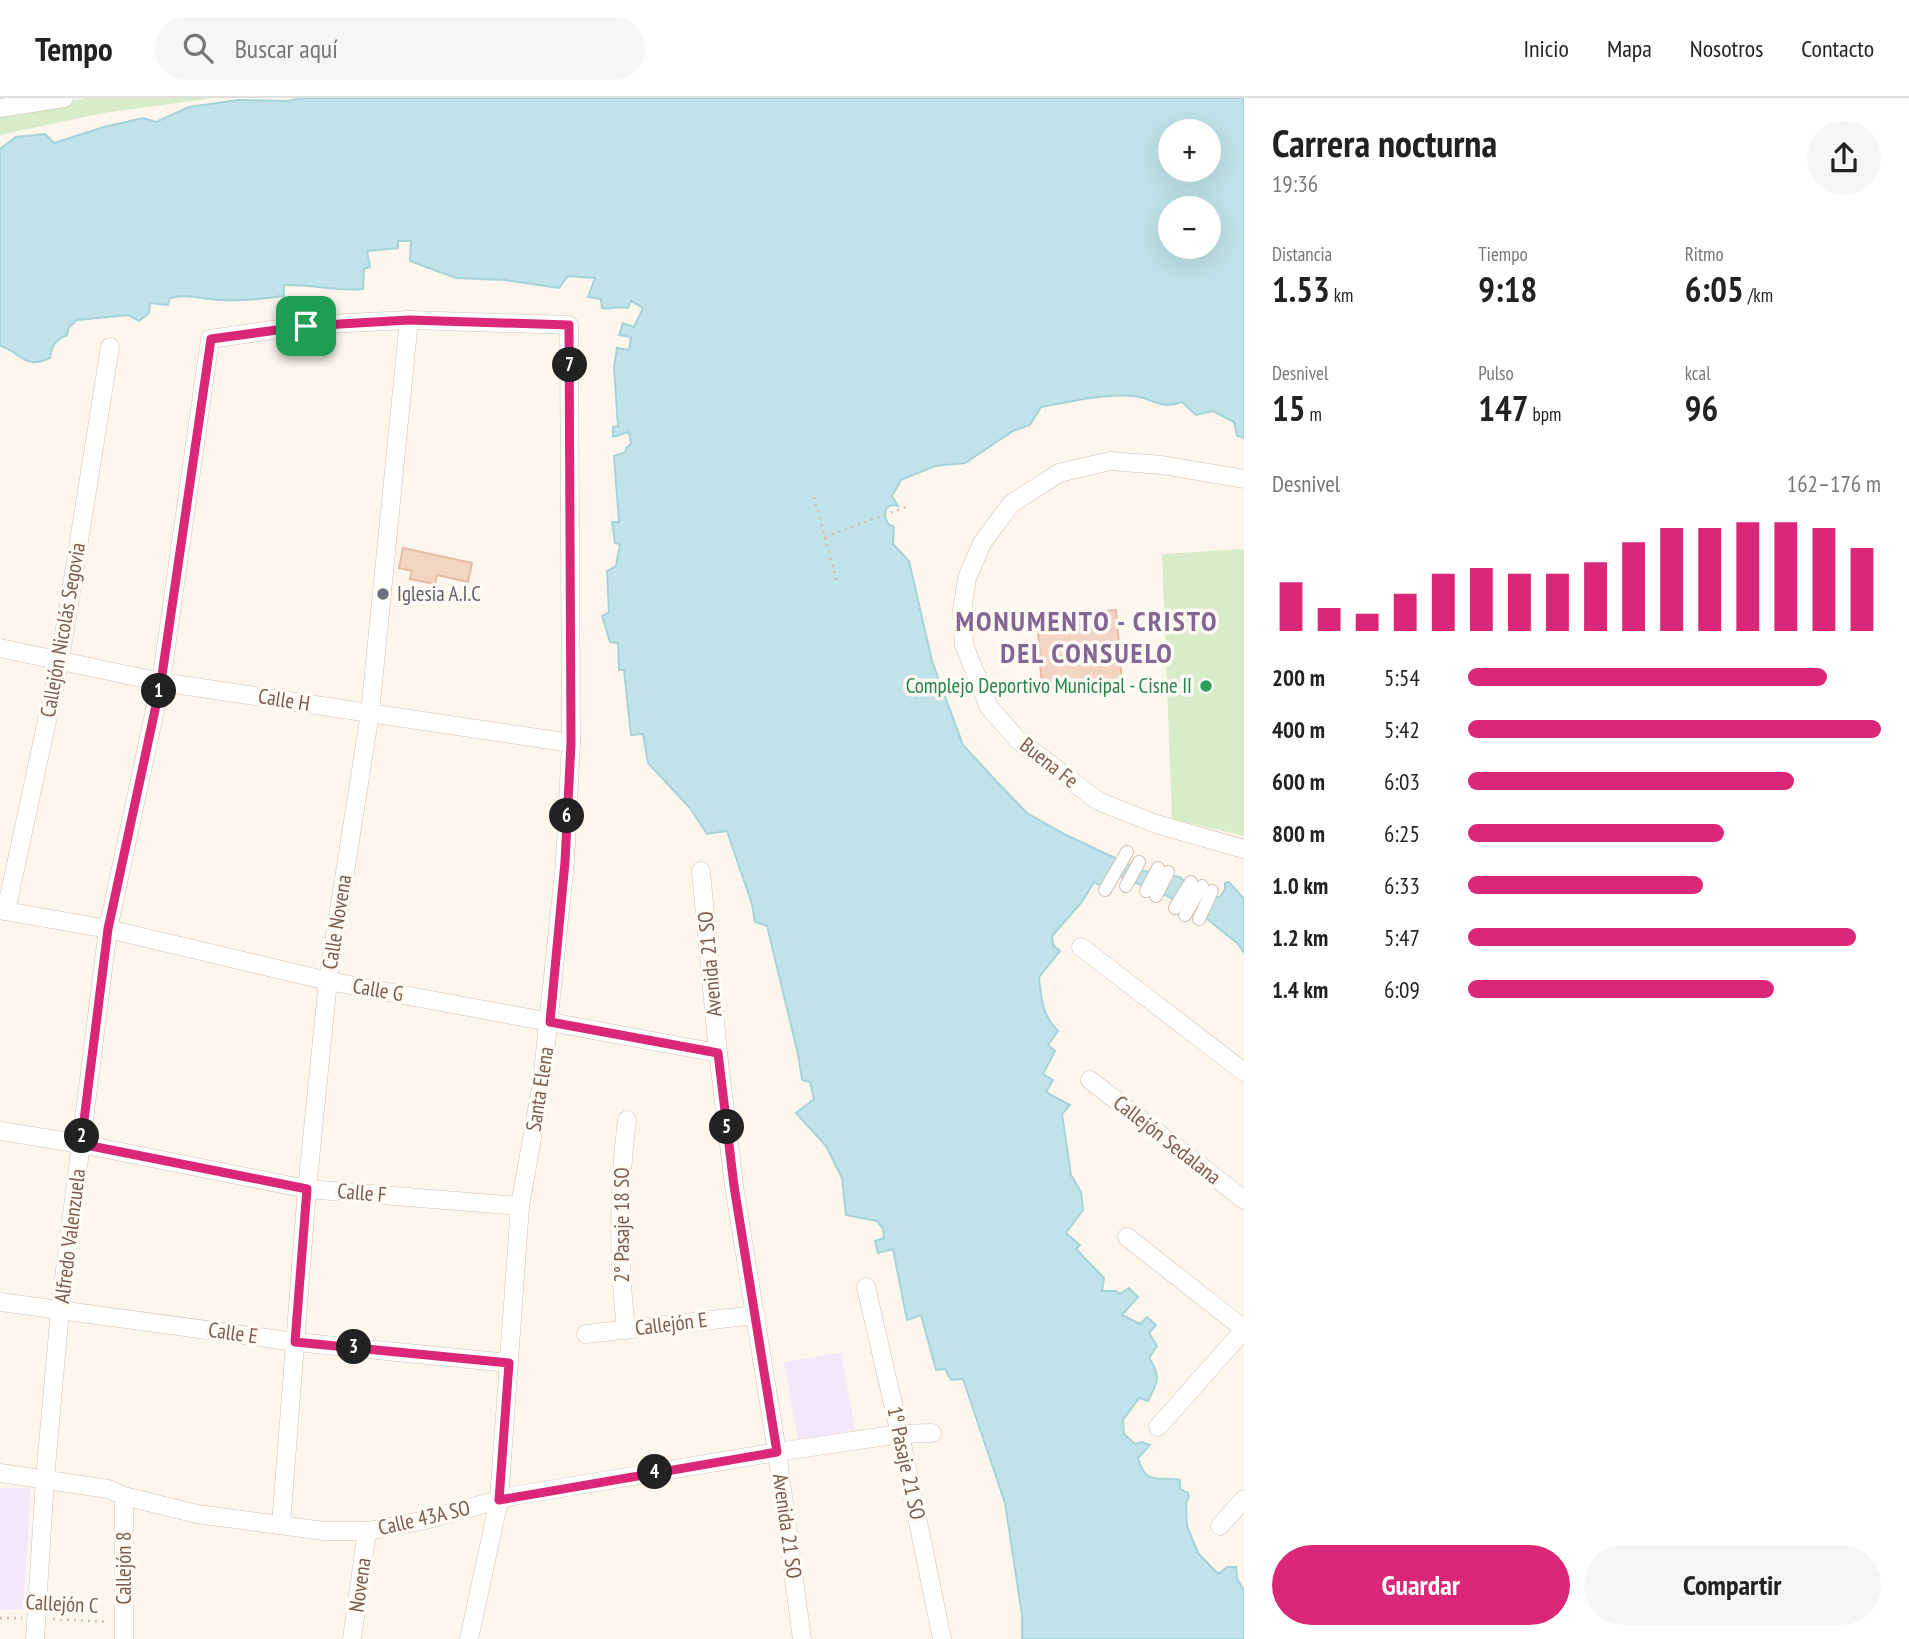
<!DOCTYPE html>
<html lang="es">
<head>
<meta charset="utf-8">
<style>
  :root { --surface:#fff; --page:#f6f6f6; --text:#222; --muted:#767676; --line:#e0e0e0; --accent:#db2777 }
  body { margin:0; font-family:"PT Sans Narrow",sans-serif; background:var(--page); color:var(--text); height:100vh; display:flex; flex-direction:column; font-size:26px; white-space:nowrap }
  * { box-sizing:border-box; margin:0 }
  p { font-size:23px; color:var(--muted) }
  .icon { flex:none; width:38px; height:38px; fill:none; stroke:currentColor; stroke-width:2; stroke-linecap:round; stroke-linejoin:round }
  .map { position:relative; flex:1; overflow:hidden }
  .drawer { display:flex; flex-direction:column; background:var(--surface); width:665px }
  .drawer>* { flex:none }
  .fabs { position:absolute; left:1158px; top:21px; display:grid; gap:14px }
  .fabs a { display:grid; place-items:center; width:63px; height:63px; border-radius:50%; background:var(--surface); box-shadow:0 7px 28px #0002; font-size:35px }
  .pin { position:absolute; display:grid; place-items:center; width:60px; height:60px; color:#fff; margin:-30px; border-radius:14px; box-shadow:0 4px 10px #0006 }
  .km { position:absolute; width:35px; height:35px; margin:-18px; border-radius:50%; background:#222; color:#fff; font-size:19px; line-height:35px; text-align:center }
  .round { display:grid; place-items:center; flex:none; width:74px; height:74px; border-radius:37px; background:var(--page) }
  .head { display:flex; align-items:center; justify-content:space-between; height:119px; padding:0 28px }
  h1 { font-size:38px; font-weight:700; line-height:52px }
  .metrics { display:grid; grid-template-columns:repeat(3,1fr); gap:10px; height:119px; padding:7px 28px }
  .metrics div { display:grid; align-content:center }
  .metrics b { font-size:35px; font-weight:700 }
  .metrics small { font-size:19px; font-weight:400 }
  .metrics p { font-size:19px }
  .chart { height:196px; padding:14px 28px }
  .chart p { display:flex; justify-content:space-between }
  .chart svg { width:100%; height:126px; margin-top:7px; stroke:var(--accent); stroke-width:6 }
  .primary-button { display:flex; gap:14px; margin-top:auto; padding:14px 28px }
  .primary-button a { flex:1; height:80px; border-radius:42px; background:var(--accent); color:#fff; font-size:28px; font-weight:700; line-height:80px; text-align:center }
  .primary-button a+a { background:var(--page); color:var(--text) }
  ul { padding:0 28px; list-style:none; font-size:23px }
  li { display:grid; grid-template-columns:112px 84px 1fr; align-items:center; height:52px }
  li i { height:18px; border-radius:9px; background:var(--accent) }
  header { display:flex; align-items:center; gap:42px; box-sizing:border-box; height:98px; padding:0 35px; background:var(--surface); border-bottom:2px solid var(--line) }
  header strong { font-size:33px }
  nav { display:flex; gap:38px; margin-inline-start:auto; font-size:24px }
  .search { width:490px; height:63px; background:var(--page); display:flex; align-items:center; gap:18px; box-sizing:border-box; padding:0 24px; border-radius:38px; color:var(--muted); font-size:26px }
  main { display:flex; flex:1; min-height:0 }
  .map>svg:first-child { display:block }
</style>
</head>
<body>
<header>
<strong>Tempo</strong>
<div class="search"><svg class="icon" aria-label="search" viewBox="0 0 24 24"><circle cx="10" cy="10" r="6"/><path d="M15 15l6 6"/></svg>Buscar aquí</div>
<nav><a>Inicio</a><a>Mapa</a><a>Nosotros</a><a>Contacto</a></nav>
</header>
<main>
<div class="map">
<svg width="1244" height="1541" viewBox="0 0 1244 1541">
  <rect width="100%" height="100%" fill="#fdf6ec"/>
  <g fill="#f3e8fa">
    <path d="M841,1254L855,1332L798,1343L784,1264Z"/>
    <path d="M0,1390H31L23,1511L0,1512Z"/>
  </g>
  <g fill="#d8ecc9">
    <path d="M87,0H214L103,15L0,37V14Z"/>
    <path d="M1244,451V738L1172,721L1162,456Z"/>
  </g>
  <path fill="#bfe3e8" stroke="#a5d3da" stroke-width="2" fill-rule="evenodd" d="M305,0H1244V340L1237,338L1234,324L1213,313L1196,317L1182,304C1158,312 1156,301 1134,298C1106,295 1069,304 1041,309L1030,327L1013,333L965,365L935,368L901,382L892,398L898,408L892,407L886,410L885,418L888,426L894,429L893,446L909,463L932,563L963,647L998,685L1027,715L1066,737L1143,773L1180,779L1187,786L1214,799H1220L1225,791V785L1229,784L1244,801V855L1238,846L1206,820L1165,797L1118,777L1109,793L1094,784L1082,804L1052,838L1053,847L1060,853L1039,879C1041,900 1042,917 1058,933L1048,947L1055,953L1043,976L1053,982L1046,994L1070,1007L1062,1016L1071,1077L1081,1094L1083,1112L1066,1135L1080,1147L1076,1151L1104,1180L1102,1193H1116L1120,1196L1129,1190L1138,1199L1122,1217L1140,1226L1147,1219L1156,1227L1149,1235L1157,1248L1149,1260C1162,1279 1157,1284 1148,1303L1139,1300L1123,1322L1124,1336L1135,1346L1142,1344L1150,1347L1138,1360C1146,1388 1156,1378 1180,1382V1391L1188,1395L1189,1400L1186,1404L1187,1428L1198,1455L1218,1476L1227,1469H1236L1237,1481L1244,1492V1541H1022V1517L1005,1405L963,1281L951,1282L945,1271L936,1272L921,1217L907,1222L893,1151L878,1155L875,1143L884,1140L883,1131L877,1123L846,1117L842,1080L826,1048L796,1015L814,1001L810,984L802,982L798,956L767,828L755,824L752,806L727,733L707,736L690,710L648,665L643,636L631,637L624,572H619L618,545L610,544L602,518L609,514L607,473L616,468L620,446L615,445L612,424H619L614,358L626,354V350L631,346L629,334L613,339V329L618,328L614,269L617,250L629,252L631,239L619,237L623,225L634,229L643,210L631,203L628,210C620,207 611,212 602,210L601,201L588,199L595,180L568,178L559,190L505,182L456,180L410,163L411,143H398V150L367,153L370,169L364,171L363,191C338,194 311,186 284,187V198C263,201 242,203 221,202C206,202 184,195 170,200L168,207L150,205L149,215L139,223L128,217L77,222L69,229L67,237C55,242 52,247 50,260C23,272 23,255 0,248V51L16,39L45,36L54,45L104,29L143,20L156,24L189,9L238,2L286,3ZM1171,33H1209V72H1171ZM1171,110H1209V149H1171Z"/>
  <g fill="#f3d5c3" stroke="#e6bba3" stroke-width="2">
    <path d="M403,450L472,465L468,484L437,477L435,486L410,481L412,473L399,470Z"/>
    <path d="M1116,512L1122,586L1042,592L1037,519Z"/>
  </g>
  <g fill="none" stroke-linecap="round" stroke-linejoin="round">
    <g stroke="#d1beb0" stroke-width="14">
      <g id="pedestrian">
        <path d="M1126,788L1139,764"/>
        <path d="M1105,792L1127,754"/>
        <path d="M1146,793L1158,770"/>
        <path d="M1156,798L1168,774"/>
        <path d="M1175,810L1191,784"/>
        <path d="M1185,817L1202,788"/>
        <path d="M1199,821L1212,793"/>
      </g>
    </g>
    <g stroke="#d1beb0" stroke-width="19">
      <g id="minor">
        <path d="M0,10L64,0"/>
        <path d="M1244,381L1162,367L1110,363L1059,375L1011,406L982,445L967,480L962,513L964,547L989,609L1017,641L1098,703L1156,726L1244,751"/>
        <path d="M0,550L161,584L571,645"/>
        <path d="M701,773L718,955L734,1088L777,1354L802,1541"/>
        <path d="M0,812L108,831L328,883L718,955"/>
        <path d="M6,813L60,562L110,249"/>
        <path d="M1081,849L1244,974"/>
        <path d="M1090,982L1244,1102"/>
        <path d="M0,1033L81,1046L307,1091L520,1108"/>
        <path d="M1127,1139L1244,1231"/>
        <path d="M866,1189L900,1336L942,1541"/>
        <path d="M0,1204L295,1244L509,1265"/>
        <path d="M626,1232C618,1161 618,1092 627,1022"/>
        <path d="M586,1236L756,1217"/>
        <path d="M1158,1329L1244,1232"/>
        <path d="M0,1375L108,1391L124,1398L197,1416L324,1433H367L421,1423L513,1398L777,1354L900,1336L932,1335"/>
        <path d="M281,1427L307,1091L328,883L370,615L409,222"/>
        <path d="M1220,1428L1244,1401"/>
        <path d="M35,1541L45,1381L60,1212L108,831L161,584L210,241L306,227L409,222L569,227L571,645L565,764L542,984L520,1108L499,1402L469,1541"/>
        <path d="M124,1541V1398"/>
        <path d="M352,1541L367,1433"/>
      </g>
    </g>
    <g stroke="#d9b8a5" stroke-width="2.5" stroke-dasharray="2 5" stroke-linecap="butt">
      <path d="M814,399L837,484"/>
      <path d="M825,439L906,409"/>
      <path d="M0,1520H22"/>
      <path d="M53,1521L109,1524"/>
    </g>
    <use href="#pedestrian" stroke="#fff" stroke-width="12"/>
    <use href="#minor" stroke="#fff" stroke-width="18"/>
  </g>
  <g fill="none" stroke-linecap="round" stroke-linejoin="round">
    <g stroke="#fff" stroke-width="14">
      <path id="route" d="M409,222L569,227L571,645L565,764L550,924L718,955L734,1088L777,1354L499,1402L509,1265L295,1244L307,1091L81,1046L108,831L161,584L211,241L306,228Z"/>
    </g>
    <use href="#route" stroke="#db2777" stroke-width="9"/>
  </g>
  <circle fill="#6b7280" stroke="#fffaf3" stroke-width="2.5" cx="383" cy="496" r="7"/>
  <circle fill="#2e9e5b" stroke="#fffaf3" stroke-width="2.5" cx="1206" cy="588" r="7"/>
  <g text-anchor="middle" stroke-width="7" stroke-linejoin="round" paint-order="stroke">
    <g font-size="21" fill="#5b616d" stroke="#fffaf3" text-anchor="start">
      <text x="397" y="503">Iglesia A.I.C</text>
    </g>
    <g font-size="21" fill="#7a5c4d" stroke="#fffaf3">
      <text transform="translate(63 532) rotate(-80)" y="7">Callejón Nicolás Segovia</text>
      <text transform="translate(284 602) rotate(9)" y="7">Calle H</text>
      <text transform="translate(1049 665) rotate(38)" y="7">Buena Fe</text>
      <text transform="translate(337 824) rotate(-81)" y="7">Calle Novena</text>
      <text transform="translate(710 866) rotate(-95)" y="7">Avenida 21 SO</text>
      <text transform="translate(378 892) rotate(10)" y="7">Calle G</text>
      <text transform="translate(540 991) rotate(-81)" y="7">Santa Elena</text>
      <text transform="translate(1167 1042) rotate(38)" y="7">Callejón Sedalana</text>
      <text transform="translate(362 1095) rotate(5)" y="7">Calle F</text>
      <text transform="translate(622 1127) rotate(-90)" y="7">2° Pasaje 18 SO</text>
      <text transform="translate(70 1138) rotate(-83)" y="7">Alfredo Valenzuela</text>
      <text transform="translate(671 1226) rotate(-7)" y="7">Callejón E</text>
      <text transform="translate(233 1235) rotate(8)" y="7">Calle E</text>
      <text transform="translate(906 1365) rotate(78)" y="7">1º Pasaje 21 SO</text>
      <text transform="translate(424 1420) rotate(-13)" y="7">Calle 43A SO</text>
      <text transform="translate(787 1428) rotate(82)" y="7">Avenida 21 SO</text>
      <text transform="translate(124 1470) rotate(-90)" y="7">Callejón 8</text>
      <text transform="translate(360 1487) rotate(-82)" y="7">Novena</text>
      <text transform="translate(62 1506) rotate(3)" y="7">Callejón C</text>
    </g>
    <g font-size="21" fill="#27864d" stroke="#fffaf3" text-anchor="end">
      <text x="1192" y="595">Complejo Deportivo Municipal - Cisne II</text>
    </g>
    <g font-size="28" font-weight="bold" letter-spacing="2" fill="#846695" stroke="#fffaf3">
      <text x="1087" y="533">MONUMENTO - CRISTO<tspan x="1087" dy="32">DEL CONSUELO</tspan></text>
    </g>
  </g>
</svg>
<div class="fabs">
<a>+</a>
<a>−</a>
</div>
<div class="pin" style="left:306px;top:228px;background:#1e9e55"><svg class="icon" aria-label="arrive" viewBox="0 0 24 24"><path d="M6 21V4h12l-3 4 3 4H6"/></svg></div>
<b class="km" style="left:159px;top:593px">1</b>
<b class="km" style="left:82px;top:1038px">2</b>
<b class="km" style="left:354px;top:1249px">3</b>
<b class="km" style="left:655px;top:1374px">4</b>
<b class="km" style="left:727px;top:1029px">5</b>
<b class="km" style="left:567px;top:718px">6</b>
<b class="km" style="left:570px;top:267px">7</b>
</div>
<section class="drawer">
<div class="head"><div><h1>Carrera nocturna</h1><p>19:36</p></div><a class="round"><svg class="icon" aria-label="share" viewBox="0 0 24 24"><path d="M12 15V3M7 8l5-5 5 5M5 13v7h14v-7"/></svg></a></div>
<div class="metrics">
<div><p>Distancia</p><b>1.53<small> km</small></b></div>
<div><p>Tiempo</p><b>9:18</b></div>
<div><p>Ritmo</p><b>6:05<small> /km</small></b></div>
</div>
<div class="metrics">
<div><p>Desnivel</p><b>15<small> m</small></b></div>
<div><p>Pulso</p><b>147<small> bpm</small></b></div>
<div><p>kcal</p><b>96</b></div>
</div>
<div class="chart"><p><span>Desnivel</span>162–176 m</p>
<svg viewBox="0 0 160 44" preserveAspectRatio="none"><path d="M5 44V27M15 44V36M25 44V38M35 44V31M45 44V24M55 44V22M65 44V24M75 44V24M85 44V20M95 44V13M105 44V8M115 44V8M125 44V6M135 44V6M145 44V8M155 44V15"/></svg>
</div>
<ul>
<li><b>200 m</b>5:54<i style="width:87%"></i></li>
<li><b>400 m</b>5:42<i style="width:100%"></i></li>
<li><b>600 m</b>6:03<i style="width:79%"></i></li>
<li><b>800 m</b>6:25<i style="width:62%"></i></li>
<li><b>1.0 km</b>6:33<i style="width:57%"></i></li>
<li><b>1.2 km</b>5:47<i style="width:94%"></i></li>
<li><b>1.4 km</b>6:09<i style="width:74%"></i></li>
</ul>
<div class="primary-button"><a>Guardar</a><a>Compartir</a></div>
</section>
</main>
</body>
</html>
